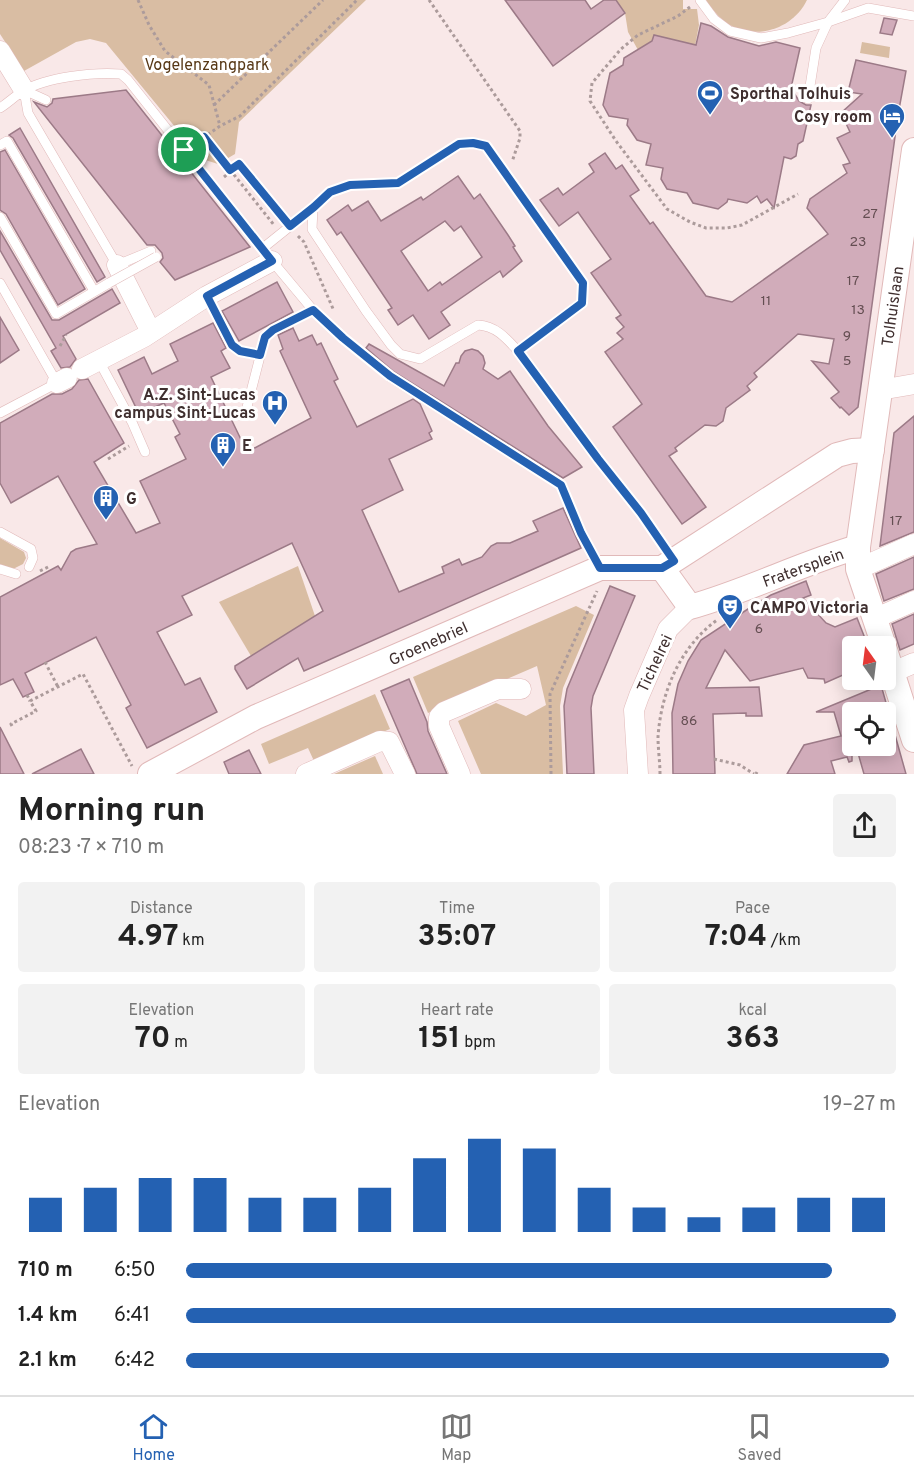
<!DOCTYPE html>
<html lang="en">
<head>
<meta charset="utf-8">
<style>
  :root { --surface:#fff; --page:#f2f2f2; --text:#222; --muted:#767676; --line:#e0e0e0; --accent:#2461b2 }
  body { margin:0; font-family:Overpass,sans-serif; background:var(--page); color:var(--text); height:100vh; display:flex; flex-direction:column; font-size:22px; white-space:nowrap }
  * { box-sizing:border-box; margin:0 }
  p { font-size:20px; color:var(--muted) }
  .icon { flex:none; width:33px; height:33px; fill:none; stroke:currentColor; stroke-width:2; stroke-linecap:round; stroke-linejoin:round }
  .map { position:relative; height:774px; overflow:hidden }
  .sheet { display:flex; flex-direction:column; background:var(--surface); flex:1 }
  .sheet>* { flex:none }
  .needle { width:39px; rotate:346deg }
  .buttons { position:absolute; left:842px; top:636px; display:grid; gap:12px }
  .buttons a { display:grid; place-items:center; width:54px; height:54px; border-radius:6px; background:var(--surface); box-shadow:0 3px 15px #0003; font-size:30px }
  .pin { position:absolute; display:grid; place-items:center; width:51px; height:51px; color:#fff; margin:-26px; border:3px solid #fff; border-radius:50%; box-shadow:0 2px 6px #0007 }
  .round { display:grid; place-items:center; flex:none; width:63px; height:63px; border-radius:6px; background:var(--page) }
  .headline { display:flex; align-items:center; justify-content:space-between; height:102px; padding:0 18px }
  h1 { font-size:33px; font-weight:700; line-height:45px }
  .stats { display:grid; grid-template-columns:repeat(3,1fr); gap:9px; height:102px; padding:6px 18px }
  .stats div { display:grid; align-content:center; border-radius:6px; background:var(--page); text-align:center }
  .stats b { font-size:30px; font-weight:700 }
  .stats small { font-size:16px; font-weight:400 }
  .stats p { font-size:16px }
  .chart { height:168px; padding:12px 18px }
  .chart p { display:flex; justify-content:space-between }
  .chart svg { width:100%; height:108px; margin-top:6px; stroke:var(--accent); stroke-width:6 }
  ul { padding:0 18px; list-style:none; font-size:20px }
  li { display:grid; grid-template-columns:96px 72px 1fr; align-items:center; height:45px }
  li i { height:15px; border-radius:8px; background:var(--accent) }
  .menu { display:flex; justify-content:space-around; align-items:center; height:84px; border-top:2px solid var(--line); background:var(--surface); font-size:16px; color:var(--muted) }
  .menu a { display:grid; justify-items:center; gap:3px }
  .menu .on { color:var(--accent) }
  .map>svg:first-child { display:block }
</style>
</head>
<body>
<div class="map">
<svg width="914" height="774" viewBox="0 0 914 774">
  <rect width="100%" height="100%" fill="#f9e8e8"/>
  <g fill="#d9bda3">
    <path d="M0,0H366L239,122L235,154L218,164L199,158L190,143L185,139L106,43L90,39L76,42L24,71L0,34Z"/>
    <path d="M616,0H683V9H697L699,25L695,46L656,38L638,50L628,32L625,13Z"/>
    <path d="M706,0H807C793,29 756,41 728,24C719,18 711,8 706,0Z"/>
    <path d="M862,42L890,47L889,58L860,53Z"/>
    <path d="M0,538L24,552L26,558L23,564L13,569L0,565Z"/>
    <path d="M298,566L315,616L251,656L219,602Z"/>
    <path d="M576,606L594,615L563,688L560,706L563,774H481L458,721L496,703L526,716L546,705L537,666L428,713L413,677Z"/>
    <path d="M375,694L390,729L314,761L308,748L269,764L261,744Z"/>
    <path d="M375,756L383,774H334Z"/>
  </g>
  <g fill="#d1acba" stroke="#9c7a87" stroke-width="1.5" fill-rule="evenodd">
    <path d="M505,0H585L591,9L604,0H616L625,13L553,66Z"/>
    <path d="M884,18L897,20L892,35L880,33Z"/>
    <path d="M701,23L711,26L728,37L759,46L776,42L800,48L791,88L799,101L806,105H811L803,141L798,144L796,156L791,159L784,157L774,208L767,199L761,203L757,196L747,203L728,199L727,202L718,209L693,203L687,193L667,189L661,179L663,168L646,165L651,144L637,140L627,125L628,119L609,116L603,105L610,73L623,65L624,58L652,41L654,35L696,45Z"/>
    <path d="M856,60L906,71L898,115L858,407L849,415L841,407L840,408L831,398L839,392L812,361L829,364L834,339L798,334L754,373L757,377L747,386L750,390L726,408L723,421L716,426L705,425L675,448L677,451L669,456L706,507L682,524L613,427L642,404L605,352L623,339L617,333L624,327L616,318L621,315L591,273L611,259L578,212L559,226L540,200L558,188L563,195L594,172L589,164L605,153L616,169L622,165L639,190L630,196L650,224L653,222L706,296L732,302L828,234L807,208L810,199L847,173L843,165L850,163L837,138L850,132L841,113L862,94L848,92Z"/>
    <path d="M126,90L209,195L250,247L175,280L160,262L163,258L162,253L155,245H147L34,102L47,107L52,103L53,99Z"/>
    <path d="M20,128L105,277L97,282L13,138L9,135Z"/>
    <path d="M5,150L85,289L58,305L6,214L0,210V152Z"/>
    <path d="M458,176L474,199L480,194L508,235L515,246L513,247L522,261L503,277L500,271L441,312L450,325L429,339L413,315L398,325L388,310L392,308L341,232L337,235L327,220L348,205L352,211L368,201L381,221L421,197L423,200ZM445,221L454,231L461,226L482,257L442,285L440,282L428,291L401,251Z"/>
    <path d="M0,231L52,320H59L112,289L120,303L63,336L76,359L70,367L61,368L51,351L56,348L0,250Z"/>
    <path d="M277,282L293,312L239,341L222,311Z"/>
    <path d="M0,317L19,350L0,363Z"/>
    <path d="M213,323L226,348L221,351L230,368L211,377L247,452L311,418L280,351L283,349L278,335L293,328L299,341L312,335L317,345L321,343L338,379L334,381L357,427L413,399L420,404L432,431L429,433L432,439L389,459L403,490L362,510L399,592L444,573L442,567L459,559L462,565L482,557L491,546L497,543H510L538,531L533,521L563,508L581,548L304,671L298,658L247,689L235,669V666L323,611L292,543L182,596L192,615L157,632L185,685L200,678L217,712L147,748L126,708L131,705L96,637L25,673L34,692L23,697L13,679L0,685V597L58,566L61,570L71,552L76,549L97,544L58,476L11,503L0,483V423L52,394H62L72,389L79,380L88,379L124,443L94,462L136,533L160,523L140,481L186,459L175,437L180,434L164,403L139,414L118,370L144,357L152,374L178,361L170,344Z"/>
    <path d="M369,344L444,386L456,363H459L461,356L465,351L472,349L478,351L483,356L485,363L483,369L498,379L510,371L548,426L582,467L563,478L394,372L366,348Z"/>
    <path d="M914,416V532L880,546L894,433Z"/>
    <path d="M914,557V589L884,601L876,574Z"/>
    <path d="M806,581L811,595L803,598L826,623L835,627L857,618L868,646H852V671L825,683L824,679L808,678L803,668L750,681L725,650L706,688L759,687L762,716H746V713L713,714L715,774H673L672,713L678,684L688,661L701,640L751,607L771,595Z"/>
    <path d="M610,586L635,596L593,696L591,708L594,774H567L564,706L567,689Z"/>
    <path d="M914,614V644L900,650L892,624Z"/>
    <path d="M409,679L427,722L428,731L447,774H417L381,691Z"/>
    <path d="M881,685L906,774H864L856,746H885V712H852V761L849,762L847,757L831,761L835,774H787L804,745L841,736L834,712H816Z"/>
    <path d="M0,727L24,774H0Z"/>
    <path d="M81,749L94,774H32Z"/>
    <path d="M249,750L261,774H229L224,762Z"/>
  </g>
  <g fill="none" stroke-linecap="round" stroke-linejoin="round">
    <g stroke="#e1b9b9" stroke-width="10">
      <g id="service">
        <path d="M700,0L714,19L730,31L761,38L788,33L828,22L868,8L914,16"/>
        <path d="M24,90L28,113L117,265L151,251"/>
        <path d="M24,90L46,100"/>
        <path d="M808,99L816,48L828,22L845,0"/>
        <path d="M0,108C8,103 15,96 23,91C47,77 93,72 121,74L128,80L272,261L313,310L343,338L390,377L561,485L581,533L600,568"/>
        <path d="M0,145L7,141L94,291"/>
        <path d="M0,217L56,314L109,283"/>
        <path d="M263,248L314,207"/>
        <path d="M0,283L57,383L0,413"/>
        <path d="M207,296L232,345L240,351L260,355"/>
        <path d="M518,351C506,338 496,326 478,325L420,359L400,354L391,345L366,311L312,229L313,208L330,192L350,185L398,183L459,144L473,143L486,146L583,283L582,302L518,351L598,459L641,513L673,559"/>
        <path d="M99,361L132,422L145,452"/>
        <path d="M247,407L265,337L273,330L313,310"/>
        <path d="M0,532L31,549L33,558L29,567"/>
        <path d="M0,569L16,574"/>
      </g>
    </g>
    <g stroke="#e1b9b9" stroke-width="21">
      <g id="minor">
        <path d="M0,51L24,90"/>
        <path d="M117,265L151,332"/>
        <path d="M82,369L144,337L207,296L272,261"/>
        <path d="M57,383L67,378"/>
        <path d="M880,390L914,384"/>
        <path d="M858,569L914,544"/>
        <path d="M874,619L914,601"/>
        <path d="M893,672L914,663"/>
        <path d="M306,774L380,741L389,742L405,774"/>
        <path d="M460,774L439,726V717L444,712L498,689H521"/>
        <path d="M638,774L634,710L639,696L668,629L690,607"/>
      </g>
    </g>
    <g stroke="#e1b9b9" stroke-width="26">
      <g id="tertiary">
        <path d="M662,568L837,455L852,451L872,450"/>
        <path d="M662,568L690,607C748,591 801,563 858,547"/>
        <path d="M884,646L858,569V547L914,150"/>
        <path d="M885,650L914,740"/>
        <path d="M150,774L256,717L600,568H662"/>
      </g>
    </g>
    <g stroke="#ac9b9b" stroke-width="3" stroke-dasharray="3 3" stroke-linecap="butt">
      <path d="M138,0L149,25L165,51L209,85L220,126"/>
      <path d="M429,0L520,131V138L512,162"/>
      <path d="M690,7L678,16L638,35L621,49L592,83L590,101L616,141L667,209L690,222L706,228H727L742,225L798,194"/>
      <path d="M214,105L323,0"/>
      <path d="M204,137L274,225"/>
      <path d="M193,145L220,126L240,116L357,0"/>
      <path d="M224,177L239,164L283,217"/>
      <path d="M298,236L304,242L334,311"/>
      <path d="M60,346L66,335"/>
      <path d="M108,459L129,446"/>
      <path d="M40,571L48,567"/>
      <path d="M45,662L58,687"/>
      <path d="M27,695L30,701"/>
      <path d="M12,726L11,724L36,711L30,701L83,674L132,766"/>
      <path d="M714,759L740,765L754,774"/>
      <path d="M551,774L550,694L597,591"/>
      <path d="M660,774C660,762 658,749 658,737C661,692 680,647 717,620"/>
      <path d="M756,774L757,772"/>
    </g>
    <use href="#service" stroke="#fff" stroke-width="9"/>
    <use href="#minor" stroke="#fff" stroke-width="20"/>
    <use href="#tertiary" stroke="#fff" stroke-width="24"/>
    <g stroke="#e1b9b9" stroke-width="10" stroke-linecap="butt">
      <path id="service-bridge" d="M109,283L156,257"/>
    </g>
    <use href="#service-bridge" stroke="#fff" stroke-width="9"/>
  </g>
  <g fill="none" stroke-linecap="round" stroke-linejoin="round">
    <g stroke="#fff" stroke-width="12">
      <path id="route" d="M204,137L230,170L239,164L290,226L314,207L330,192L350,185L398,183L459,144L473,143L486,146L583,283L582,303L518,351L598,459L641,513L674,561L662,568H600L581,533L561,485L390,376L343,338L313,310L273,330L265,337L260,355L240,351L232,345L207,296L272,261L184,150Z"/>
    </g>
    <use href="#route" stroke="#2461b2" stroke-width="8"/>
  </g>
  <defs>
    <g id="stadium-pin" transform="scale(1.35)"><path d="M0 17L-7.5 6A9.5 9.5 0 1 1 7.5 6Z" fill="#2461b2" stroke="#fff"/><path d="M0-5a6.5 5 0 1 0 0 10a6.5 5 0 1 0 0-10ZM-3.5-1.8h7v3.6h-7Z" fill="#fff"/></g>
    <g id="hotel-pin" transform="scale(1.35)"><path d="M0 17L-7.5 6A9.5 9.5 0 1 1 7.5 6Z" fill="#2461b2" stroke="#fff"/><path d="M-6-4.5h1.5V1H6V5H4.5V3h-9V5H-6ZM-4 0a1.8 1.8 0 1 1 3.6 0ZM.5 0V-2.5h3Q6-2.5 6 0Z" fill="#fff"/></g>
    <g id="hospital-pin" transform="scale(1.35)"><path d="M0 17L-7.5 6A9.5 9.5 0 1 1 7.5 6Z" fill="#2461b2" stroke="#fff"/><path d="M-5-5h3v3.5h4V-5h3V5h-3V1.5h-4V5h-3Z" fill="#fff"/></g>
    <g id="building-pin" transform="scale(1.35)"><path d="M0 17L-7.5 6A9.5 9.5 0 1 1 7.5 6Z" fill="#2461b2" stroke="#fff"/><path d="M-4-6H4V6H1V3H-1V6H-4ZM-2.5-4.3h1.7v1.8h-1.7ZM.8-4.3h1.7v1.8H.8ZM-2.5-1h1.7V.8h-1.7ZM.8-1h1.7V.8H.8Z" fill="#fff"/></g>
    <g id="theatre-pin" transform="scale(1.35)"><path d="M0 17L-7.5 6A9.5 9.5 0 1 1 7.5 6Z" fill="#2461b2" stroke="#fff"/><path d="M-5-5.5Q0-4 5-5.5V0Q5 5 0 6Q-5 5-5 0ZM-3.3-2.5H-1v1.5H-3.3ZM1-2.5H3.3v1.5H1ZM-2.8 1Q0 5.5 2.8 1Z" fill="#fff"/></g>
  </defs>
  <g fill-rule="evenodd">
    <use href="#stadium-pin" x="710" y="93"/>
    <use href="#hotel-pin" x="892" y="116"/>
    <use href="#hospital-pin" x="275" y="403"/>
    <use href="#building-pin" x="223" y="445"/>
    <use href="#building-pin" x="106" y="498"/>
    <use href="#theatre-pin" x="730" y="607"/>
  </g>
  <g text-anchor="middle" stroke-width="6" stroke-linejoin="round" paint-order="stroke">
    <g font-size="14" fill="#644e52">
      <text x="870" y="218">27</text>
      <text x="858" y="246">23</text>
      <text x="853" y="285">17</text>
      <text x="766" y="305">11</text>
      <text x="858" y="314">13</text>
      <text x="847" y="340">9</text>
      <text x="847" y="365">5</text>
      <text x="896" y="525">17</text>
      <text x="759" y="633">6</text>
      <text x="689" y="725">86</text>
    </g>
    <g font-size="16" fill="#573816" stroke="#fff">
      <text x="207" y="70">Vogelenzangpark</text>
    </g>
    <g font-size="16" font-weight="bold" fill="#3f2f2f" stroke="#fff" text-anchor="start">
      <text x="730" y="99">Sporthal Tolhuis</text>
      <text x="872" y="122" text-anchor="end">Cosy room</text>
      <text x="256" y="400" text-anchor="end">A.Z. Sint-Lucas<tspan x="256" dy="18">campus Sint-Lucas</tspan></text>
      <text x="242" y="451">E</text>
      <text x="126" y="504">G</text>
      <text x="750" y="613">CAMPO Victoria</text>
    </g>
    <g font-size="16" fill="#3f2f2f" stroke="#fff">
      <text transform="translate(892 306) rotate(-82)" y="6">Tolhuislaan</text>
      <text transform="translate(803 567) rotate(-20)" y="6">Fratersplein</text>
      <text transform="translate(428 643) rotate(-24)" y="6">Groenebriel</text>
      <text transform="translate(654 663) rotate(-65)" y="6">Tichelrei</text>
    </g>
  </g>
</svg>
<div class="buttons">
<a><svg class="needle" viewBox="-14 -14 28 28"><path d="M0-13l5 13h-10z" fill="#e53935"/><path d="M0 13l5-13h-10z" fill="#767676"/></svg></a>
<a><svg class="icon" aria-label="locate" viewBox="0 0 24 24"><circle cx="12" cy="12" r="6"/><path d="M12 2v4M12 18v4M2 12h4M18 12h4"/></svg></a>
</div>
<div class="pin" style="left:184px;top:150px;background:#1e9e55"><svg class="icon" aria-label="arrive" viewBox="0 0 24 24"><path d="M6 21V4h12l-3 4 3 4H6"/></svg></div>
</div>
<section class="sheet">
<div class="headline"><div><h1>Morning run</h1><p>08:23 · 7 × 710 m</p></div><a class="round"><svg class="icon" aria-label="share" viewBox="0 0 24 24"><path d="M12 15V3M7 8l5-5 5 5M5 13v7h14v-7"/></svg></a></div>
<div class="stats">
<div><p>Distance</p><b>4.97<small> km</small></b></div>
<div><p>Time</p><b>35:07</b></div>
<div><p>Pace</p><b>7:04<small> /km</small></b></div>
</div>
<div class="stats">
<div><p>Elevation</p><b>70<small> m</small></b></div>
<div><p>Heart rate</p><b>151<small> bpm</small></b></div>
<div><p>kcal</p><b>363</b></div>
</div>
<div class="chart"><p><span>Elevation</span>19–27 m</p>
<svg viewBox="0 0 160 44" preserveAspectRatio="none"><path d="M5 44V30M15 44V26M25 44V22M35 44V22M45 44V30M55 44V30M65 44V26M75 44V14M85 44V6M95 44V10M105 44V26M115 44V34M125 44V38M135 44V34M145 44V30M155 44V30"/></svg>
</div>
<ul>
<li><b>710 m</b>6:50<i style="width:91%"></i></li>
<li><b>1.4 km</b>6:41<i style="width:100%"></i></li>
<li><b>2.1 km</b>6:42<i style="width:99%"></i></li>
</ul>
</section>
<nav class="menu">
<a class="on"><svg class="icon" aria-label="home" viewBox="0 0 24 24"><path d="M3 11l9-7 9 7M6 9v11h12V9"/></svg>Home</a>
<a><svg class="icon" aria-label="map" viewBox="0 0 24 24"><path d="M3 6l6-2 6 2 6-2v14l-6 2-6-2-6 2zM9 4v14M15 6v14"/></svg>Map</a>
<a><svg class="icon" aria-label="saved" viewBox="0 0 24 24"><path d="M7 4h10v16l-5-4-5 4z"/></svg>Saved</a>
</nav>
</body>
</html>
